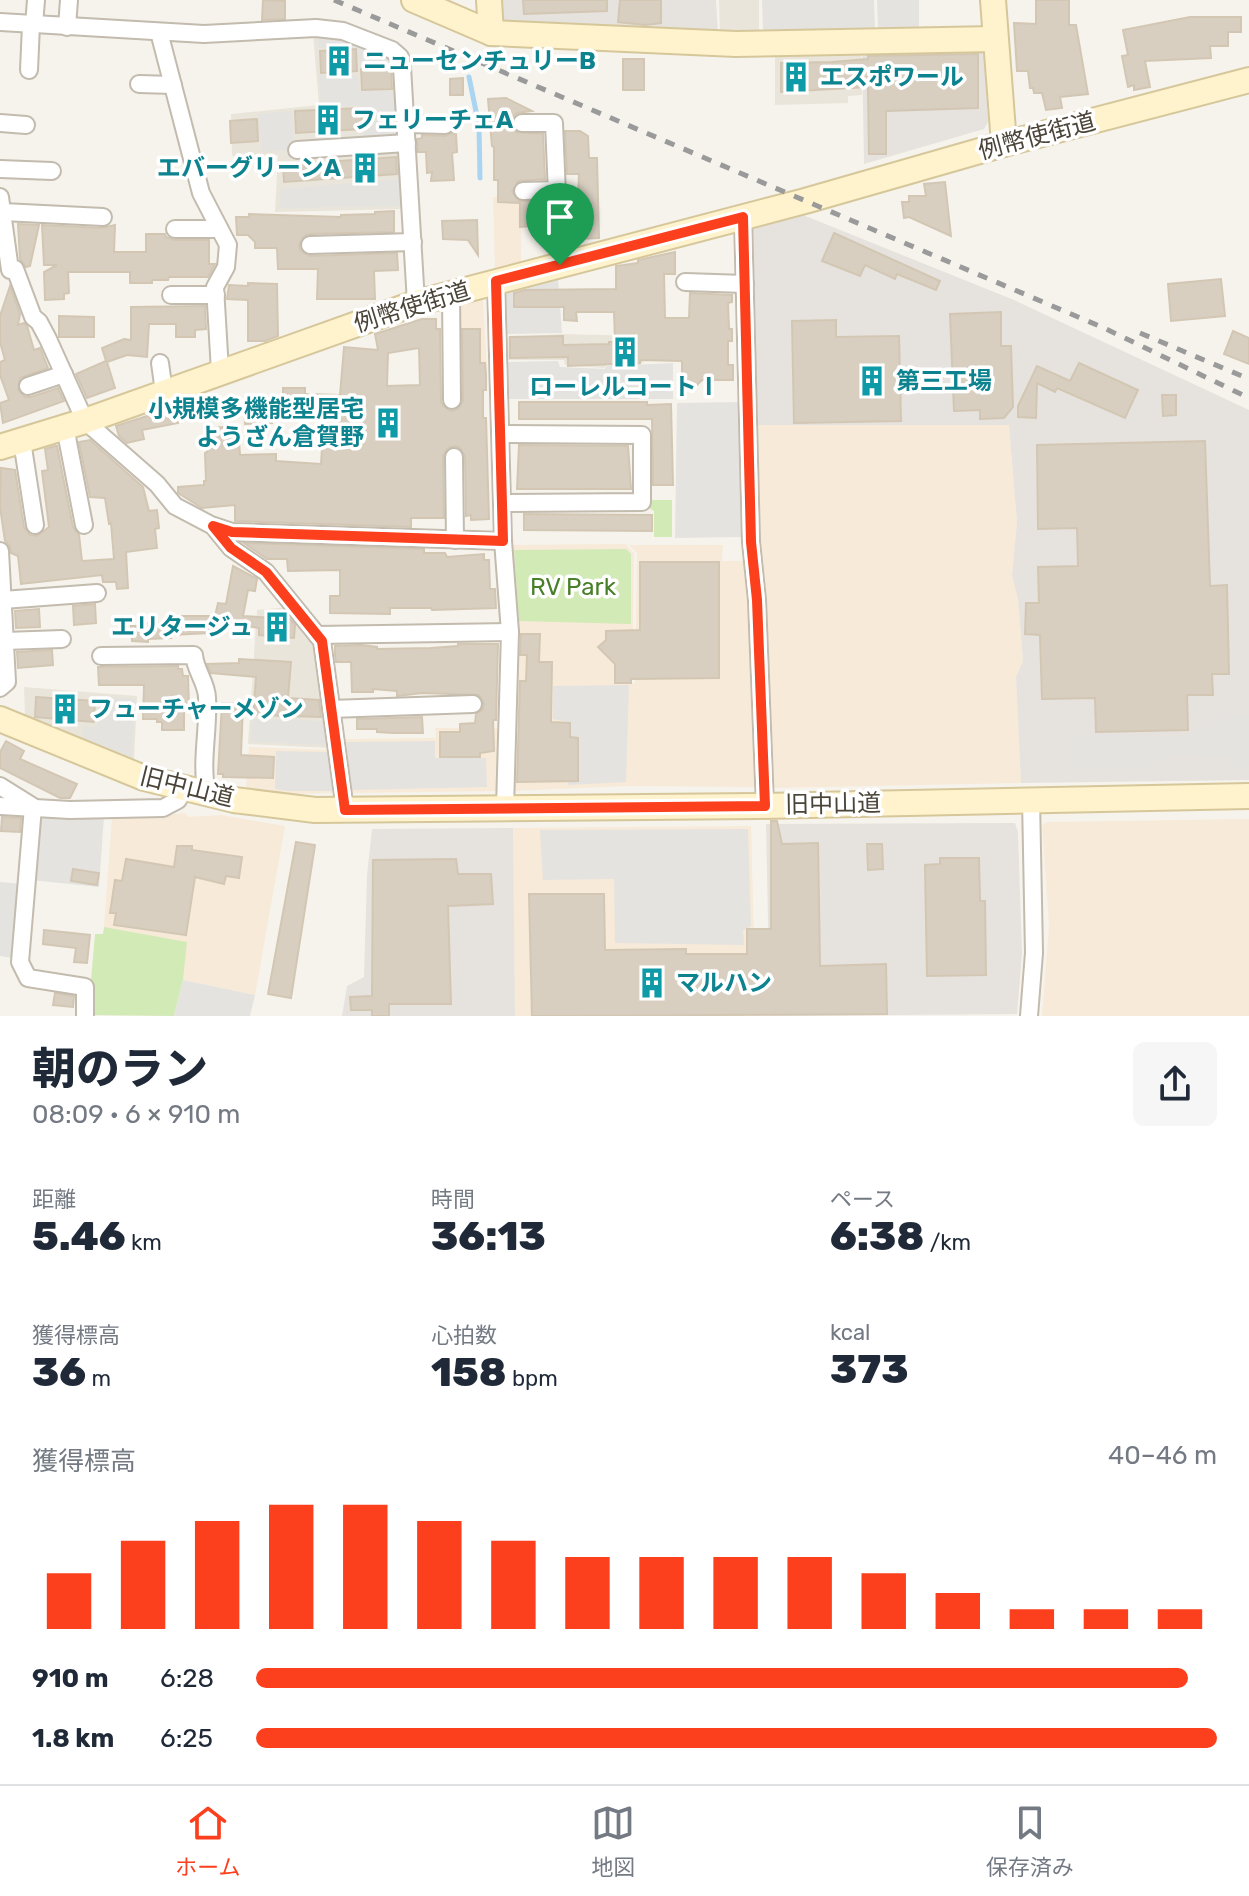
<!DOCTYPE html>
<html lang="ja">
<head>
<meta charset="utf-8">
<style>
  :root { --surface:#fff; --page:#f6f6f7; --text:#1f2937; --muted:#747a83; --line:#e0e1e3; --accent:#fc3f1d }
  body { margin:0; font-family:Rubik,"Noto Sans JP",sans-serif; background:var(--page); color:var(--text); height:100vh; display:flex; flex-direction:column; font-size:30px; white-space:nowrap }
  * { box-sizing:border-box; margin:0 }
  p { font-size:26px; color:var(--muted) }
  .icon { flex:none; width:44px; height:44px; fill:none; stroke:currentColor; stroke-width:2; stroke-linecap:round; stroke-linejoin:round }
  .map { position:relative; height:1016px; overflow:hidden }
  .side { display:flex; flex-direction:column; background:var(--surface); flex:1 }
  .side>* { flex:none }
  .pin { position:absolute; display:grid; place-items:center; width:68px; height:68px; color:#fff; margin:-82px -34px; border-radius:50% 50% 50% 0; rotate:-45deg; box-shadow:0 0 8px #0007 }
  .pin .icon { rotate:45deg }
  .round { display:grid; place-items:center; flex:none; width:84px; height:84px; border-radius:12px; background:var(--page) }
  .head { display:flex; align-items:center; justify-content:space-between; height:136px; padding:0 32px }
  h1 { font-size:44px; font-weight:800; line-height:60px }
  .figures { display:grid; grid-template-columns:repeat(3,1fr); gap:12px; height:136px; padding:8px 32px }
  .figures div { display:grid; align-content:center }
  .figures b { font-size:40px; font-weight:800 }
  .figures small { font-size:22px; font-weight:400 }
  .figures p { font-size:22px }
  .chart { height:224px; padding:16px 32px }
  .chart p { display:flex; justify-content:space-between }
  .chart svg { width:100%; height:144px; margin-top:8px; stroke:var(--accent); stroke-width:6 }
  ul { padding:0 32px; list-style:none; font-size:26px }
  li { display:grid; grid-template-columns:128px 96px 1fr; align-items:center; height:60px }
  li i { height:20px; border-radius:10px; background:var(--accent) }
  .tab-bar { display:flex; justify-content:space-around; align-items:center; height:112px; border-top:2px solid var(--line); background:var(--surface); font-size:22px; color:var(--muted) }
  .tab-bar a { display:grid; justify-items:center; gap:4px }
  .tab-bar .selected { color:var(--accent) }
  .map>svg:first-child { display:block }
</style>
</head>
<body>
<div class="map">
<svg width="1249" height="1016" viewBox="0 0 1249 1016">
  <rect width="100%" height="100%" fill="#f6f3ec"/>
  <g fill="#eae5da">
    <path d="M719,0H759V32L720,33Z"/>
    <path d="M313,34H340L398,64L403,209L275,212L278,155L232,156L231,114L319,105Z"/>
    <path d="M861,50L862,95L848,96V103L775,105V53Z"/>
    <path d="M563,334L642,336L643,362L640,365H607L604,368L565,365L564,360H504V338L507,337Z"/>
    <path d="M290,607L315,646L331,748L248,744L257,610Z"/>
    <path d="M24,687L137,696L134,761L25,715Z"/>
  </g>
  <g fill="#f7ead8">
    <path d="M521,196V262L495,270L493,197Z"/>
    <path d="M483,299L487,370H457L458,312L463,305Z"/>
    <path d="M758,425H1009L1017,522L1012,576L1018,599L1023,661L1016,677L1021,783L772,788L759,554Z"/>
    <path d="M626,544L634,554L632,683L635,684L637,553L629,545H723L722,561H745L759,787L629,786L511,791L509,545Z"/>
    <path d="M435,728H498V791L349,793L343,739L436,738Z"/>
    <path d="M249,747L329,750L336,793L287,794L246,789Z"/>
    <path d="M185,813L189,817L221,815L285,826L255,995L183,980L186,942L104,927L112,817H153Z"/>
    <path d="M1249,819V1016H1042L1049,926L1042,825L1048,822Z"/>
    <path d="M751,826L756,1016H515L513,828Z"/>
  </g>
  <g fill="#e6e2dd">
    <path d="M499,0H716L718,33L511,25L503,18Z"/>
    <path d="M976,45L985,55L988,122L984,129L864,164L862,47Z"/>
    <path d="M803,215L1014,300L1249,410V780L1021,783L1016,677L1023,661L1018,599L1012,576L1017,522L1009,425H758L751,225Z"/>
    <path d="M1015,823L1018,832L1022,954L1017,1014L770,1016L766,824Z"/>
    <path d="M513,828L515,1016H342L347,986L364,977L367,875L372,829Z"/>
  </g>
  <g fill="#d2eab5">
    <path d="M647,500H672V537H654V511L647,507Z"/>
    <path d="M626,549L631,554V624L519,621L514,550Z"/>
    <path d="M104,927L187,942L183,980L174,1016L88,1015L95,934H103Z"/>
  </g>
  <g fill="#e5e3e0">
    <path d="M762,0H874L875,29L763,31Z"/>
    <path d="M877,0H919V28L878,29Z"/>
    <path d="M317,36L340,37L390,57L396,65L360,66L357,48H318Z"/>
    <path d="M319,75H358L359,91H397L398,141L261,152L258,114L292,111L294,143L364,139L363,106L321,107Z"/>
    <path d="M399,179L400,206L279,208L281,189Z"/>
    <path d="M558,277L562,333L503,334L502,300L511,289Z"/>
    <path d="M558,361L560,367L605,369L606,366L673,363V399H506L505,362Z"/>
    <path d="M740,402L743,537L675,538L677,403Z"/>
    <path d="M629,685L626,782L568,785V722L553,719V686Z"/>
    <path d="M99,696L135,699L132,757L83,738V727H97Z"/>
    <path d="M1233,714H1249V766H1235L1234,756L1174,755L1136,769H1071L1074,735L1183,736Z"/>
    <path d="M252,719L324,721L329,745L251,742Z"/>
    <path d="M435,741V758H486L487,787L352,790L346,742Z"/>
    <path d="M276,751L327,752L333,791H288L275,789Z"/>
    <path d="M36,814L104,817L99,887L31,880Z"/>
    <path d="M748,829L751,926L743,930L744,945L615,943L614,879L543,880L540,830Z"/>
    <path d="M0,882L23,884L19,959L0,956Z"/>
    <path d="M183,980L255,995L250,1016H174Z"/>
  </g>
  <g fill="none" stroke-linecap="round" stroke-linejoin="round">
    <path stroke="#a9d4f2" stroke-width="5" d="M469,77L479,126L480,178"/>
  </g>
  <g fill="#d8cfc1" stroke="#d3c7b4" stroke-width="2" fill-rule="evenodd">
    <path d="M263,0L285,1V19L262,20Z"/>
    <path d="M523,0H607V11L524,14Z"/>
    <path d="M620,0H661V23L645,25L618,22Z"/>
    <path d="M1036,0H1069V25H1076L1088,94L1060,97L1062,108L1046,110L1042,93H1034L1033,88H1030L1028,71H1017L1014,23L1036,24Z"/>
    <path d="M1190,17H1241V32H1228V46H1210L1211,58L1145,61L1150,87L1134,90V85L1128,87L1122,56L1128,55L1123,30Z"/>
    <path d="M356,49L357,71L321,73L320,51Z"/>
    <path d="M978,54V108L886,111V154H869L868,87L781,92V63L832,62L868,59V56Z"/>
    <rect x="623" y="59" width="21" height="31"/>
    <path d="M391,67L392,89L362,90L361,69Z"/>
    <path d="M463,78V95H450V79Z"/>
    <path d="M506,98L532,111L517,113L513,117L511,124L516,132L543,134L545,179L518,181L512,192L519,201H546L547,225L520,227V203L498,202V180H494V147L492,146L488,99Z"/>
    <path d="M361,108L362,129L296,133L295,111Z"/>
    <path d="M257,119L258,141L231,143L230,121Z"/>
    <path d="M565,131H580L588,136L589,158H597L599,238L578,239L575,200H578L579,174H567Z"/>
    <path d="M452,133L456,134L457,152L452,153L454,180L431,181L432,172L427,173L426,152H418L417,139L422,138V135L445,136Z"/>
    <path d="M396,157L397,174L284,182L283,165Z"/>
    <path d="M945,182L951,236L909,217L904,218L902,202H909V196H926L924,184Z"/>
    <path d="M394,211V232L310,234L304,236L299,245L301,251L310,256L397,253L398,270L374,271L375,299H317L318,269H278L277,248H255V242L248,235H237L236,217H249V214L341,217V215L375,214V212Z"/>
    <path d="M477,220L478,255L468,240L443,239L442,221Z"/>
    <path d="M18,224L39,225L30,266L26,267L20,259Z"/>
    <path d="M42,225L102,228L115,225L114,252H146V234H165L166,237L175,240H209V264H215L208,277H169L168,280H152V283H130V272H68L69,293L64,294V299L45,300L44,272L57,265H44Z"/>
    <path d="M834,233L940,281L936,290L897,274L895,279L865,265L860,276L822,261Z"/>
    <path d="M675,252V274H664L665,318H689L690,293L732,295V302L728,303L729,329H732V341H728V365H733V380H702L697,385H682V361L640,360V363L568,366V357L510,358V337L563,336V345L609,344V342H615L614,312H576L577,321L564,320V307H514V293L525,290L616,289V266L638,263V260Z"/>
    <path d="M1221,279L1225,316L1171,321L1168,284Z"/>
    <path d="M248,283L277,284L278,336L265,341H248V300L227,299L229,285L248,286Z"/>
    <path d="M10,286L20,314L18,325L24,323L27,326L34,350L40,348L48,368L20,378L18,390L25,397H31L58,388L64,401L3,423L0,403L9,400L0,375V362L5,360L0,342V316Z"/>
    <path d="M205,306L206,329L195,330V337H176V324H149L147,357L127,355L107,362L115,388L87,398L76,374L106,361L102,348L124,339L131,340V307Z"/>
    <path d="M1001,312V346H1011L1013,407L1004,418L980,419V410L954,411L950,314Z"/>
    <path d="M59,316L94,317V337H59Z"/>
    <path d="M422,319H436V329H440L441,401L443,406L451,411L458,409L463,401L462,329H480V363H485L486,375V390H483V418H486L489,519L471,520V515L466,516L465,456L460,448L455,446L448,448L443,456L444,518H411V527L235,521V505L202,508L178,493V487L204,485V481H206L205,453L207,452L206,433L211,432V428L238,426L240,455L276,454V461L321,464L324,414L271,415L272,423L245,424L244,400H283V388H305V394L340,395L344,347L378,350L375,334ZM419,348L420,385L387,386L388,353Z"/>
    <path d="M836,320V337L899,336L901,421L794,423L792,321Z"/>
    <path d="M1233,331L1249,338V364L1224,354Z"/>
    <path d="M1079,363L1138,390L1125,418L1057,388L1055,392L1037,383L1036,418L1018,417V406L1037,366L1070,381Z"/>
    <path d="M1162,395H1176V415L1163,416Z"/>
    <path d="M519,402H647V405L671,404L673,485H653L652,419H519Z"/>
    <path d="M175,407L178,423L142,430L144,439L127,443L119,436L116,426Z"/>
    <path d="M90,440L143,487L149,511L157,510L159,528L155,529L157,548L126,552L128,588L117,589L116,582H103L102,575L21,584L18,556L11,553L10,546L5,541L0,507L1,468L15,470L24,527L30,535L37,536L49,527L42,471L48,470L45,449L55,446H57L73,527L79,535L82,561L114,559L111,523L109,524L105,498L90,497L79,442Z"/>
    <path d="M1205,441L1210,586L1227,585L1229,674H1212L1213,695H1187L1188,730L1096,732L1095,698L1042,699L1040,635L1025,634L1026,603H1039L1038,567L1078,566L1077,528L1038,529L1037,445Z"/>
    <path d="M519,445L628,446L631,489H517Z"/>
    <path d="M524,514L652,515V531L524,530Z"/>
    <path d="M244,543L424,549V553H445L447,557L484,554V560H489L490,589H495L496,608L432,610L431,608H390V614L330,613V596H340V570L288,571L287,559H267Z"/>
    <path d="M640,562H719V678L631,679V683H615V664L598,647L606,640V631L640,630Z"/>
    <path d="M233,566L257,579L255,591L248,590L243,616L290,619L295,625L294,638L259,635V628L214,620L218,603L226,604Z"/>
    <path d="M95,604L96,623L74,625L73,606Z"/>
    <path d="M39,609L40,627L16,628L15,611Z"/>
    <path d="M173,616H209L210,633L170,635L171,638L148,639V642L132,641L131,626H142V623H161Z"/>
    <path d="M521,634H540L539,662H552L551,722L570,723V737L578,738V781L517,782L520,681H526L527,655H520Z"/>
    <path d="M458,644H498L496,720H493L494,751L480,753V757H440V732H460V724L475,723L476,714L482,710L484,704L479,695L422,693L397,696V691L373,689V692H352L351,662H336L335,656V646L361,645L377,647V649L431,648L458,646Z"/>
    <path d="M52,650L53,665L18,668L17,652Z"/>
    <path d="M239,659L291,662L288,698L319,700L321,717L253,715L256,677L211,673L207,664L239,663Z"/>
    <path d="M178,666V669H182L183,676H188L189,706L184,705V730H162V722H157V719H143L144,685H99L98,667Z"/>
    <path d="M36,697L95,701L94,722L35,717Z"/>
    <path d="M222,703L243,704L241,755L274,757L273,778L223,777V774H218Z"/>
    <path d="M422,717L423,733H394L377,732V729H357V719Z"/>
    <path d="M6,741L24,751L20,759L77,784L70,798H60L0,768V752Z"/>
    <path d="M2,817L21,818L20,832L1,831Z"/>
    <path d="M771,821H777L782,844L818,843L820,966L886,964L887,1014L532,1016L529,894H604L605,950L686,949V954H747V929H771Z"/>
    <path d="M296,842L315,845L291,998L268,994Z"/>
    <path d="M867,844H882L883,869L868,870Z"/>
    <path d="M177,846H192V850L242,857L239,878L226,876L224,884L195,877L186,935L114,925L116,913H110L115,880L122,881L126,859L174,867Z"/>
    <path d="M940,858H979L980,901H985L986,975L927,976L925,865L940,864Z"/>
    <path d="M456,859L458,874H491L493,904L448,906L451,1004H389V1016H372V1010H351L350,997L372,996L373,860Z"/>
    <path d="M73,869L99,873L97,885L71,881Z"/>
    <path d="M44,930L90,935L87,963L74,962L76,948L43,944Z"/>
    <path d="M55,993L74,996L73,1007L53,1005Z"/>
  </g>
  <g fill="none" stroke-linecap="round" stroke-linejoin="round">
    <g stroke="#c2bbae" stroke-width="20">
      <g id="street">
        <path d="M0,22L204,34L316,28L343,31L392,50L400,57L402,67L416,303"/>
        <path d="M34,25L36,0"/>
        <path d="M67,27L69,0"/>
        <path d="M159,32L201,193L228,245L226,267L215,287L220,371"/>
        <path d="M29,70L31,25"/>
        <path d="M139,84L173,85"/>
        <path d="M0,123L26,125"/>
        <path d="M522,123H554L560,265"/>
        <path d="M406,124L445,125"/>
        <path d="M297,150L407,143"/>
        <path d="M0,169L52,171"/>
        <path d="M523,191L557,190"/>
        <path d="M0,197L10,270L15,269L33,317L39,322L48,339L85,421L157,484L175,506L213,526L231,548L266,572L322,641L345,810"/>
        <path d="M3,212L103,217"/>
        <path d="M743,217L751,542L757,600L765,806"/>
        <path d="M175,229H219"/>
        <path d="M310,245L413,242"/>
        <path d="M496,281L503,541L510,632L505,808"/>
        <path d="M685,282L745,284"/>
        <path d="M451,293L452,400"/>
        <path d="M171,295H216"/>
        <path d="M160,363L164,392"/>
        <path d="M28,386L64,374"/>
        <path d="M65,427L84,525"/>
        <path d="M500,434L642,435V502L502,503"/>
        <path d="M22,441L35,525"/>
        <path d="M454,457L455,540"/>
        <path d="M214,526L232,532L503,541"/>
        <path d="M0,551L7,682L0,688"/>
        <path d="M3,600L97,593"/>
        <path d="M317,635L510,632"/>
        <path d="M5,641L62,639"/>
        <path d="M101,656L194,655C195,670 207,683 207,698C209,730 200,762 207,794"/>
        <path d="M331,709L473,704"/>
        <path d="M0,786L32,806"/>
        <path d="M0,806L70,810L163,808L178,800L184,789"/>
        <path d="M33,807L20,962L28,978L85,987V1016"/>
        <path d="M1029,1016L1034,953L1031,799"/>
      </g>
    </g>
    <g stroke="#d6c79b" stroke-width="28">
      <g id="secondary">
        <path d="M414,0L491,33L736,44L994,39"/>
        <path d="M489,0L491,33"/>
        <path d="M993,0L1004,144"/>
        <path d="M0,447L85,421L416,303L805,201L1004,144L1249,80"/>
        <path d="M0,719L144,778L234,800L315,810L757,806L1249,796"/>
      </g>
    </g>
    <use href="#street" stroke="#fff" stroke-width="16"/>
    <use href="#secondary" stroke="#fff3cd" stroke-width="24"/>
    <g stroke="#9a9a9a" stroke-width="5" stroke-dasharray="10 10" stroke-linecap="butt">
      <path d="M334,0L1104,328L1249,398"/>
      <path d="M1140,333L1249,379"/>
    </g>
  </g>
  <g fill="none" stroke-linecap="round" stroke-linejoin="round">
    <g stroke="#fff" stroke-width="16">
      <path id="route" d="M743,217L751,542L757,600L765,806L345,810L322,641L266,572L231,548L213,526L232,532L503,541L496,281Z"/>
    </g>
    <use href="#route" stroke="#fc3f1d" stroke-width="10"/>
  </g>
  <defs>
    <g id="building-bare" transform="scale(2.4)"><path d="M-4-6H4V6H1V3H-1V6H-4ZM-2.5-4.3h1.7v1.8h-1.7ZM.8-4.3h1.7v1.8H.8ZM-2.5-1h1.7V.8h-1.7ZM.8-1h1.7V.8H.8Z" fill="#0f9aa8" stroke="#fff" stroke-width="2.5" paint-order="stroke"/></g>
  </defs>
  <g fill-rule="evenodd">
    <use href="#building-bare" x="339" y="61"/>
    <use href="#building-bare" x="796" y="77"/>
    <use href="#building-bare" x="328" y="120"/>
    <use href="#building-bare" x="365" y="168"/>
    <use href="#building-bare" x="625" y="352"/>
    <use href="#building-bare" x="872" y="381"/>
    <use href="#building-bare" x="388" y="423"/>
    <use href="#building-bare" x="277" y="627"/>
    <use href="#building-bare" x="65" y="709"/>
    <use href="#building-bare" x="652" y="983"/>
  </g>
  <g text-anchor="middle" stroke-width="7" stroke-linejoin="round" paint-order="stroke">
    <g font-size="24" font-weight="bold" fill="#0d838f" stroke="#fff" text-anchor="start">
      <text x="363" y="69">ニューセンチュリーB</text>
      <text x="820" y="85">エスポワール</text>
      <text x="352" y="128">フェリーチェA</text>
      <text x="341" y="176" text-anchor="end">エバーグリーンA</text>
      <text x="896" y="389">第三工場</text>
      <text x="625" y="395" text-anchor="middle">ローレルコートⅠ</text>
      <text x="364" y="417" text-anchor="end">小規模多機能型居宅<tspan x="364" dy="28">ようざん倉賀野</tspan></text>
      <text x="253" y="635" text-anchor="end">エリタージュ</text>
      <text x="89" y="717">フューチャーメゾン</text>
      <text x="676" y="991">マルハン</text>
    </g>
    <g font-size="24" fill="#4b4439" stroke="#fff">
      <text transform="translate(1037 136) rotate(-15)" y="8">例幣使街道</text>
      <text transform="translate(412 307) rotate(-17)" y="8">例幣使街道</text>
      <text transform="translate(187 787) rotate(14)" y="8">旧中山道</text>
      <text transform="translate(833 804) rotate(-1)" y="8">旧中山道</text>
    </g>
    <g font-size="24" fill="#4a7f2a" stroke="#fff">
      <text x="573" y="595">RV Park</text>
    </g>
  </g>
</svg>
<div class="pin" style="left:560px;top:265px;background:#1e9e55"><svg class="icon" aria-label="arrive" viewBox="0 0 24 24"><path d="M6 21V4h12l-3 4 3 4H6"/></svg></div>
</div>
<section class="side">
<div class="head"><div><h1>朝のラン</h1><p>08:09 · 6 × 910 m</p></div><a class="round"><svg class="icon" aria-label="share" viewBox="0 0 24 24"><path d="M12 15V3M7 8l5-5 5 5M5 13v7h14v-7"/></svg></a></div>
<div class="figures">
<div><p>距離</p><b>5.46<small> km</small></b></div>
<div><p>時間</p><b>36:13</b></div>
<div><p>ペース</p><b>6:38<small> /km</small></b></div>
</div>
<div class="figures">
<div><p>獲得標高</p><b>36<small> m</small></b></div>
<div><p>心拍数</p><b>158<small> bpm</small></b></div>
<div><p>kcal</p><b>373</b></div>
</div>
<div class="chart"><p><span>獲得標高</span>40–46 m</p>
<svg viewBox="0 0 160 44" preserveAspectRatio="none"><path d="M5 44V27M15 44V17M25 44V11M35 44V6M45 44V6M55 44V11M65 44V17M75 44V22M85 44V22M95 44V22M105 44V22M115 44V27M125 44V33M135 44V38M145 44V38M155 44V38"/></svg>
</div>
<ul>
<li><b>910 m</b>6:28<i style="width:97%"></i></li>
<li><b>1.8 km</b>6:25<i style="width:100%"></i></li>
</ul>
</section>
<nav class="tab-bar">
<a class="selected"><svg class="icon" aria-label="home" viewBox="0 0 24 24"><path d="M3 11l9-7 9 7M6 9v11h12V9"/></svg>ホーム</a>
<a><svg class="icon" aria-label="map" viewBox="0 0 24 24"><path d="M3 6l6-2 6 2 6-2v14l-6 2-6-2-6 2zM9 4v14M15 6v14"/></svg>地図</a>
<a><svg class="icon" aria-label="saved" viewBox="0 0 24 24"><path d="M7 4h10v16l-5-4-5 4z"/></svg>保存済み</a>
</nav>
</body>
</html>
